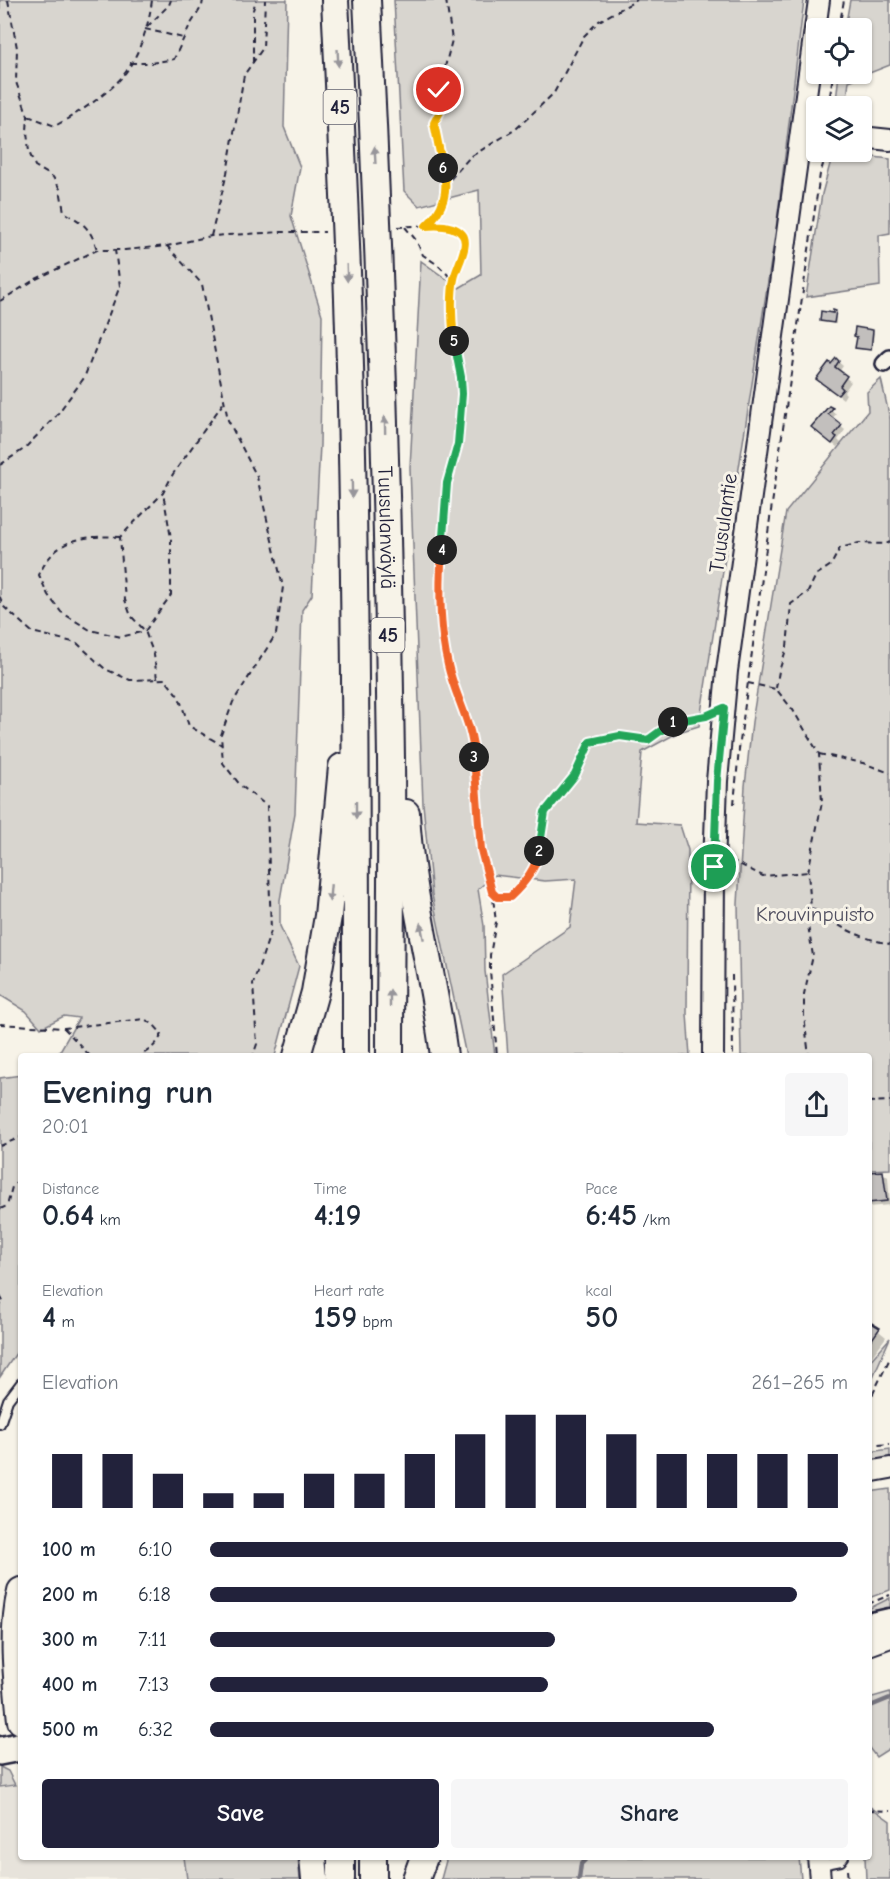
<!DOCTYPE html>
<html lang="en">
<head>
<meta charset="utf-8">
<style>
  :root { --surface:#fff; --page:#f6f6f7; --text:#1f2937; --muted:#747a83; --accent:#22223b }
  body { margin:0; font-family:"Comic Neue",sans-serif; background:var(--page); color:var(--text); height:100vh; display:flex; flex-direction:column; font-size:22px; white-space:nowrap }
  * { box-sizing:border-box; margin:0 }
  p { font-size:20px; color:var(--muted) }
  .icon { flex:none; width:33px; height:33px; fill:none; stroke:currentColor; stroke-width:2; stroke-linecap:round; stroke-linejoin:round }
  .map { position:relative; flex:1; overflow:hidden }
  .panel { position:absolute; left:18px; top:1053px; width:854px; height:807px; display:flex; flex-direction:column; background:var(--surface); border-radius:6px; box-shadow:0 2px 4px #0004 }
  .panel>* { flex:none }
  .fabs { position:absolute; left:806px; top:18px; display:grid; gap:12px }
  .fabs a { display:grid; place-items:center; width:66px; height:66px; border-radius:6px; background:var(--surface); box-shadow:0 2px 4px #0004; font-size:30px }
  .pin { position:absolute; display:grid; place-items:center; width:51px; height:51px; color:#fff; margin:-26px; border:3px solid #fff; border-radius:50%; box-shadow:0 2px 6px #0007 }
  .km { position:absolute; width:30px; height:30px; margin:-15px; border-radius:50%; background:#222; color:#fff; font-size:16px; line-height:30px; text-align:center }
  .round { display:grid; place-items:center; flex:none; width:63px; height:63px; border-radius:6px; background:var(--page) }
  .summary { display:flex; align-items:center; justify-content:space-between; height:102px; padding:0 24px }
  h1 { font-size:33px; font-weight:800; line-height:45px }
  .metrics { display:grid; grid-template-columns:repeat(3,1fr); gap:9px; height:102px; padding:6px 24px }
  .metrics div { display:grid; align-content:center }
  .metrics b { font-size:30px; font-weight:800 }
  .metrics small { font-size:16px; font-weight:400 }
  .metrics p { font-size:16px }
  .chart { height:168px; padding:12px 24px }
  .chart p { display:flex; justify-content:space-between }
  .chart svg { width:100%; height:108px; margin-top:6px; stroke:var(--accent); stroke-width:6 }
  .primary-button { display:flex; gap:12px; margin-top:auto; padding:12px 24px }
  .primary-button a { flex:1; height:69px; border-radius:6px; background:var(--accent); color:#fff; font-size:24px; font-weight:800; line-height:69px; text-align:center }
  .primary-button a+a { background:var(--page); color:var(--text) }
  ul { padding:0 24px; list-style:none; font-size:20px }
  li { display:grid; grid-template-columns:96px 72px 1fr; align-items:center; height:45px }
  li i { height:15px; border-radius:8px; background:var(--accent) }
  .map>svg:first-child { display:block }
</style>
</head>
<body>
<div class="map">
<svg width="890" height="1879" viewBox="0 0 890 1879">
  <rect width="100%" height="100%" fill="#f7f3e8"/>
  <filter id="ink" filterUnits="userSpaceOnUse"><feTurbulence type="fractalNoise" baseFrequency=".0167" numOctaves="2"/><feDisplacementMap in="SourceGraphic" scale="12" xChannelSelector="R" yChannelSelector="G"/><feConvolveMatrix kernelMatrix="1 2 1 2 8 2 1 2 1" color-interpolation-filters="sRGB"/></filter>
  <g filter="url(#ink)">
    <path fill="#e7e3db" d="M21,1784V1857H184L187,1879H0V1787Z"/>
    <g fill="#d8d5cf" stroke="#7d7c85" stroke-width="1.5">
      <path d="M0,0H287L284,127L300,167L291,216L322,315L320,445L312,595L302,610L295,813L280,900V926L299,966L275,1056H57L79,1018L64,1016L41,1028L26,1011L0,995Z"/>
      <path d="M394,0H804L776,229L699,726L679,732L642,752L636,822L680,825L688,850L687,1014L690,1056H508L502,974L570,927L576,879L545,881L495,875L478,889L484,926L485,971L495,1056H466L432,895L423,804L410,468L421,261L459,288L481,275L479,190L419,206L404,191Z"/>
      <path d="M850,0H890V65L849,81L846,106H842L836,101L839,74H861V28H845Z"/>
      <path d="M873,157L890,159V233L879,235L880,286L806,297L822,194L830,164L843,158Z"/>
      <path d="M881,379L890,419V1169L869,1170L868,1056H741L738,904L745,786L752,722L786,512L868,411L867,392Z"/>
      <path d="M21,1075V1346L0,1377V1078Z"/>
      <path d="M890,1338L869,1386V1387V1362Z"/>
      <path d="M890,1449V1458L869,1460V1452Z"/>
      <path d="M890,1489V1590L869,1598V1492Z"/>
      <path d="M890,1598V1609L869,1611L868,1609Z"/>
      <path d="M890,1692V1748L876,1757L869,1748V1698Z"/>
      <path d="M0,1767L8,1771L15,1785L0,1787Z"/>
      <path d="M869,1806L890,1821V1879H866L865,1857H868Z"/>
      <path d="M184,1857H298L300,1879H187Z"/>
      <path d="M447,1857H799L801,1879H441Z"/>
    </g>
    <g fill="#0003">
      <path d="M835,315L836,317V324L822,321Z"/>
      <path d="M873,331L874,333L872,351L859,349L857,347L858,338L855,336Z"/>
      <path d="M836,360L843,366L839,372L851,382L844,392L846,394L843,399L823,383Z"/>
      <path d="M829,408L836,414L832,419L845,430L838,440L841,443L837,447L817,432Z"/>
      <path d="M883,1173L888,1177L890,1205L868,1207V1186H872Z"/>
      <path d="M868,1322L886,1337L868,1362Z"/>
    </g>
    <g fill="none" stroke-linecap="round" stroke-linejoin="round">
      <g stroke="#76747f" stroke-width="4.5">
        <path d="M868,1707L890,1698"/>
        <path d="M579,1879L581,1864L588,1857"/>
      </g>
    </g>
    <g fill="#c2bfbd" stroke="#22223b" stroke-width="1.5">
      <path d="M833,310L836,311L834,323L820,321L821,311L833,313Z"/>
      <path d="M855,327L873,330L871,350L855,348L857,337L854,336Z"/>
      <path d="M836,358L839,361L835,367L847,376L840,386L843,389L838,395L816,379L829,362L831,364Z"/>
      <path d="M829,406L833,408L828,414L842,425L834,435L837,437L832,444L811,427Z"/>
      <path d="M883,1171L887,1201L868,1203V1184H871L869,1172Z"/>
      <path d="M868,1321L880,1328L868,1345Z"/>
    </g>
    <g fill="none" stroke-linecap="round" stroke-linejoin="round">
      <g stroke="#22223b" stroke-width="12">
        <g id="lane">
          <path d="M0,1424L8,1400L21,1383"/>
          <path d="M821,1865L841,1861L844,1857"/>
        </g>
      </g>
      <g stroke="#22223b" stroke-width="20">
        <g id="street">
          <path d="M884,364L890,358"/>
          <path d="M0,1745L21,1740"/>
          <path d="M0,1757L21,1753"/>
        </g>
      </g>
      <g stroke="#22223b" stroke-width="24">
        <g id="secondary">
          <path d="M861,137L890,140"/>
          <path d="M713,1056L714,867L717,781L727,671L819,0"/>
          <path d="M868,1472L890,1468"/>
          <path d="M818,1857L820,1879"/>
        </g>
      </g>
      <g stroke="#22223b" stroke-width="27">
        <path id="primary" d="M868,1625L890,1620"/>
      </g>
      <g stroke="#22223b" stroke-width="30">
        <g id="highway">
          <path d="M335,0C341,122 347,244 350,366C356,596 356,826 356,1056"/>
          <path id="s1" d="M367,0C380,253 388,506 391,759C392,858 390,957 390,1056"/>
          <path d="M406,813C410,895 434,975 444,1056"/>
          <path d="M297,1056L315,992L328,916L342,767"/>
          <path d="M21,1591C11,1633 17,1678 21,1721"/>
          <path d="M868,1642L890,1634"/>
          <path d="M313,1857L315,1879"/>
          <path d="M341,1879V1857"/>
          <path d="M373,1879V1857"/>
          <path d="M416,1879L424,1857"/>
        </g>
      </g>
      <g stroke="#22223b" stroke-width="2" stroke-dasharray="6 4.5" stroke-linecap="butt">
        <path d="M8,0L17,48L16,82L28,116L27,131L29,152L35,166L53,177L60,189L64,212C83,223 91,228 97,250"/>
        <path d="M446,0L452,40L439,90L442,108L434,123L447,183"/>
        <path d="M147,27L169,5L171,0"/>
        <path d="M839,28L844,0"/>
        <path d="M145,29L183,38"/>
        <path d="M130,63H151L174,59L189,27L202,6L203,0"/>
        <path d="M253,63V10L256,0"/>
        <path d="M832,106L830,96L833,74"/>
        <path d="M28,116L55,126C76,114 106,96 122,77C139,57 149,25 152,0"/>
        <path d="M825,159L852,152"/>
        <path d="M427,224L439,213L447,183L470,157L516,129L554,93L584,36L599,21L637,0"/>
        <path d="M397,227L430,225L454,228L463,235L464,239V249L453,280L452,318L454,344L461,377L460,412L458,444L447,483L439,584L441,613L448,665L470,727L481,850L493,898L496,922L490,955V970L497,1056"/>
        <path d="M405,227L416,240L423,255L438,265L452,279"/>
        <path d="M211,236L227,173L244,75L263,48L265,0"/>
        <path d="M167,246L202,284L228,420L257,477L283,587L276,634L233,702L221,735L223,763L240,785L267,806L271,931L253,984L257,1044L253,1056"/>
        <path d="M0,301L36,279L97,250H125L167,246L211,236L282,232H325"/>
        <path d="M0,465L24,449L56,416L84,378L120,286L115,250"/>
        <path d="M120,537C84,535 55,538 39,575L48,595L61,612L90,630L121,637L145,631L171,595V538L163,493"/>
        <path d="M0,597L3,606L32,632L77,643L105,669L130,680L165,679L179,697L189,726L222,745"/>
        <path d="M157,679L154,655L145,631L131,616L125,600L120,537L163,493L173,474L224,402"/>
        <path d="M748,683L776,689L793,710L819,754L822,802L808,872L811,908L807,919L813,956L804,994V1016L809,1056"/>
        <path d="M776,688L779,671L787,647L791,604L808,592L816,575L831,565L840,548L859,543L886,544L890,542"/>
        <path d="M819,754L863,763L890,773"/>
        <path d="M734,804L739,749L771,511L820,174L827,152"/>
        <path d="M731,860L763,876L808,872"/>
        <path d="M492,892L497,897H510L519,889L537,860L545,812L575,775L590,742L619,736L648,740L673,722L706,716"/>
        <path d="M812,908C839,927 857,937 890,944"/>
        <path d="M732,975L733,1056"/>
        <path d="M0,1024L64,1028L144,1019L153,1024L162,1034C157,1045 150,1050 139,1056"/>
        <path d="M64,1028L90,1056"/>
        <path d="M868,1102L890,1101"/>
        <path d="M0,1146L21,1137"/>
        <path d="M0,1209L7,1206L12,1187L21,1177"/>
        <path d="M0,1296L4,1303L0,1305"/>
        <path d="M868,1404L890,1358"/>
        <path d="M868,1446L890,1444"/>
        <path d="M868,1604L890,1595"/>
        <path d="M868,1810L890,1811"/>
        <path d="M847,1870L848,1879"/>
      </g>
      <use href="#lane" stroke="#f7f3e8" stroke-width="8"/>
      <use href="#street" stroke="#f7f3e8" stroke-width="15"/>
      <use href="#secondary" stroke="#f7f3e8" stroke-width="20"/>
      <use href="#primary" stroke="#f7f3e8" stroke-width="22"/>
      <use href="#highway" stroke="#f7f3e8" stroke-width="26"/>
    </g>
    <defs><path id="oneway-solid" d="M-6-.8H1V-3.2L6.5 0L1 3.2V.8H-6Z" transform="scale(1.5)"/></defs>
    <g fill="#97959a">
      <use href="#oneway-solid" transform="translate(338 58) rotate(87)"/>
      <use href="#oneway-solid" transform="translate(375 155) rotate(-93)"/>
      <use href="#oneway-solid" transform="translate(347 273) rotate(88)"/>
      <use href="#oneway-solid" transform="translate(385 425) rotate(-91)"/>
      <use href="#oneway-solid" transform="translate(352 489) rotate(89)"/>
      <use href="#oneway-solid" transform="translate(356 810) rotate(90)"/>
      <use href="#oneway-solid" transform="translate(330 893) rotate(95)"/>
      <use href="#oneway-solid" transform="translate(422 931) rotate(-101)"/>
      <use href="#oneway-solid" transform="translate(390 998) rotate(-90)"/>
    </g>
  </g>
  <g fill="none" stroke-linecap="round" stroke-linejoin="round" filter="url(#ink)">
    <g stroke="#fff" stroke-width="12">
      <path id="split-1" d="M673,722L706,716L724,708L717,781L714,867"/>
    </g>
    <g stroke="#fff" stroke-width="12">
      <path id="split-2" d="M539,851L545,812L575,775L590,742L620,736L648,740L673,722"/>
    </g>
    <g stroke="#fff" stroke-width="12">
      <path id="split-3" d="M474,757L481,850L492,892L497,897H510C523,885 536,868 539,851"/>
    </g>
    <g stroke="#fff" stroke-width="12">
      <path id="split-4" d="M442,550C439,588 439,627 448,665C455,697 473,724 474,757"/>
    </g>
    <g stroke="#fff" stroke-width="12">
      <path id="split-5" d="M442,550L447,483L458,444L462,394L461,377L454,341"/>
    </g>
    <g stroke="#fff" stroke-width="12">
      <path id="split-6" d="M443,168C449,192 444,209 426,226C437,225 454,225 462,234C471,244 456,267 454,279C450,298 452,321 454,341"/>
    </g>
    <g stroke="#fff" stroke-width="12">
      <path id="split-7" d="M439,90L442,108L434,123L443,168"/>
    </g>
    <use href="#split-1" stroke="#22a559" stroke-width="8"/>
    <use href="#split-2" stroke="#22a559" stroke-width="8"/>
    <use href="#split-3" stroke="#f0652b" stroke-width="8"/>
    <use href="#split-4" stroke="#f0652b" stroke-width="8"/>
    <use href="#split-5" stroke="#22a559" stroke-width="8"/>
    <use href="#split-6" stroke="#f5b400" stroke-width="8"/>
    <use href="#split-7" stroke="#f5b400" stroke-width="8"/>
  </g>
  <g text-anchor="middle" stroke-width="6" stroke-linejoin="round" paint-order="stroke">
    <g fill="#f7f3e8" stroke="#62616f" stroke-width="1.5">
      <rect x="323.5" y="90" width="33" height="34" rx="4.5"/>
      <rect x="371.5" y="618" width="33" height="34" rx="4.5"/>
    </g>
    <g font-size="20" font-weight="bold" fill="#22223b">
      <text x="340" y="114">45</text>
      <text x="388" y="642">45</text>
    </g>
    <g font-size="21" fill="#22223b" stroke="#f7f3e8">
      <text transform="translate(723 523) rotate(-82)" y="7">Tuusulantie</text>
      <text dy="7" stroke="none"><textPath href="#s1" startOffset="528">Tuusulanväylä</textPath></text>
    </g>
    <g font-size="21" fill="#504f60" stroke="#f7f3e8">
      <text x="815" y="921">Krouvinpuisto</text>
    </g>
  </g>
</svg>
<div class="fabs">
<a><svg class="icon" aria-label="locate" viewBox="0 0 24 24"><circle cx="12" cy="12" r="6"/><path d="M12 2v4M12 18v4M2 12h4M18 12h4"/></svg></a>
<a><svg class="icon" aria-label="layers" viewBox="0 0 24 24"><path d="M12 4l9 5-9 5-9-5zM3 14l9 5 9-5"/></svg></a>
</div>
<div class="pin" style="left:714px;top:867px;background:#1e9e55"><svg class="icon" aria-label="arrive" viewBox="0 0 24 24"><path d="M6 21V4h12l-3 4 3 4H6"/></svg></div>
<div class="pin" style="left:439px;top:90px;background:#d93025"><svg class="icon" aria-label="check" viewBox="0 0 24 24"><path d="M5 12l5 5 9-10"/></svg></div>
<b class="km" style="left:673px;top:722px">1</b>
<b class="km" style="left:539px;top:851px">2</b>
<b class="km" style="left:474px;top:757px">3</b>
<b class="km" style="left:442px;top:550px">4</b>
<b class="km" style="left:454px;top:341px">5</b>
<b class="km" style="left:443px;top:168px">6</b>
<section class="panel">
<div class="summary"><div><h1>Evening run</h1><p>20:01</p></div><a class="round"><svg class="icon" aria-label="share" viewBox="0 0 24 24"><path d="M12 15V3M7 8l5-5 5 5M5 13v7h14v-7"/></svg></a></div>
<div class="metrics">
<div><p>Distance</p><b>0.64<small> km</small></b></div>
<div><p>Time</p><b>4:19</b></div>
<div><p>Pace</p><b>6:45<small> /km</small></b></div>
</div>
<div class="metrics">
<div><p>Elevation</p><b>4<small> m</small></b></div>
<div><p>Heart rate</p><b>159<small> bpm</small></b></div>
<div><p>kcal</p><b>50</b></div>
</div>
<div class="chart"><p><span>Elevation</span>261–265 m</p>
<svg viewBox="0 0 160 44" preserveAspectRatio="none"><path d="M5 44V22M15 44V22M25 44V30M35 44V38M45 44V38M55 44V30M65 44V30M75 44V22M85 44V14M95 44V6M105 44V6M115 44V14M125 44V22M135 44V22M145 44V22M155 44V22"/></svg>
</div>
<ul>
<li><b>100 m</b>6:10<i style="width:100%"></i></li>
<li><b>200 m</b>6:18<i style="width:92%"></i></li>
<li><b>300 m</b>7:11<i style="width:54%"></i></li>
<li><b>400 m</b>7:13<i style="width:53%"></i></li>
<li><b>500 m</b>6:32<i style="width:79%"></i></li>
</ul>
<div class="primary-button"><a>Save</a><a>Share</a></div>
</section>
</div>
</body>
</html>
